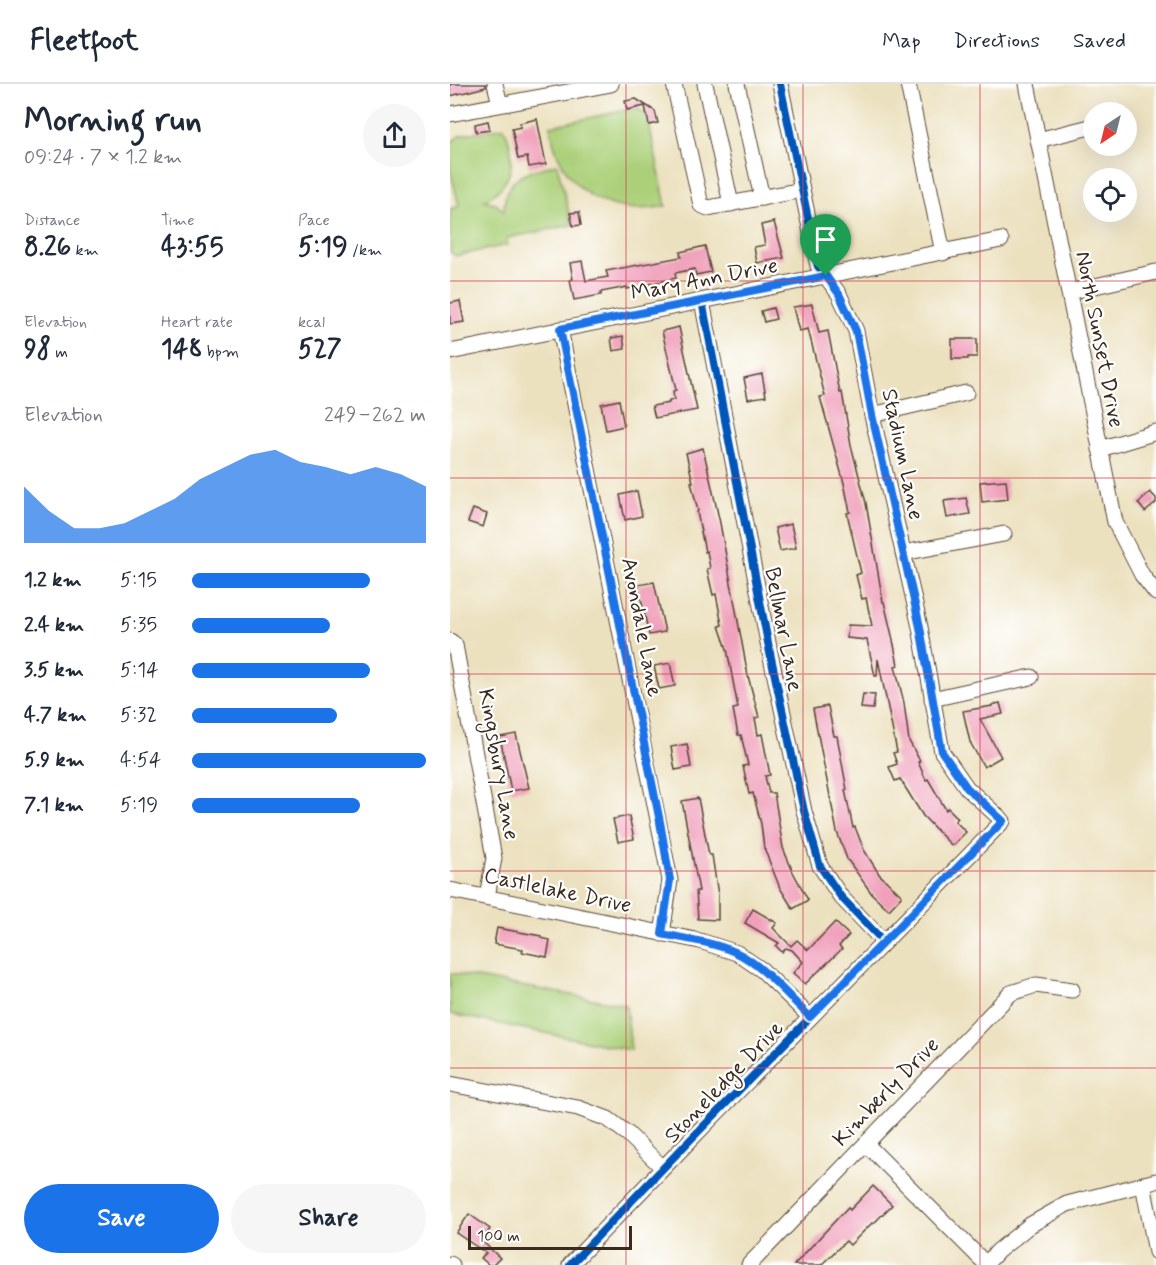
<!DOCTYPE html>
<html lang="en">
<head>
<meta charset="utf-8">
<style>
  :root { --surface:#fff; --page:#f6f6f7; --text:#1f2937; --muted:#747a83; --line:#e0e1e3; --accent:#1a73e8 }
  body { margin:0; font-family:Mynerve,sans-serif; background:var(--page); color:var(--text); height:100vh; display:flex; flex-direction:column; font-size:22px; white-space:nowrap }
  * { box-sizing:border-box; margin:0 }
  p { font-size:20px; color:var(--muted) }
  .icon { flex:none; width:33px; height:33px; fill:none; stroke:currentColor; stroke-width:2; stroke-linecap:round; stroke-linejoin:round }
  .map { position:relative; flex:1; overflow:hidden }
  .side { display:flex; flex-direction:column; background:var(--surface); width:450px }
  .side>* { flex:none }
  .needle { width:39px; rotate:215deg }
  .tools { position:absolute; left:633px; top:18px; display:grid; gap:12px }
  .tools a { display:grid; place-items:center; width:54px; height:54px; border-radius:50%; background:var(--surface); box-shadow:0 6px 24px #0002; font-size:30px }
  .scale { position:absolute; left:18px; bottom:15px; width:164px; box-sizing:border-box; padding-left:6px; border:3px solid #3b2a1e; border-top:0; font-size:16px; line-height:21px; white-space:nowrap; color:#3b2a1e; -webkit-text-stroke:4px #fff; paint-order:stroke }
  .pin { position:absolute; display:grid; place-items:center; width:51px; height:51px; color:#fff; margin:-62px -26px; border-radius:50% 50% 50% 0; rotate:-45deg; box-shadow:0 0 6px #0007 }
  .pin .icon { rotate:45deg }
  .round { display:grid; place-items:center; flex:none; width:63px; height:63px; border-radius:32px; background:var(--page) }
  .overview { display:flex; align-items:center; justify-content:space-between; height:102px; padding:0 24px }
  h1 { font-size:33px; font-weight:700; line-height:45px }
  .metrics { display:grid; grid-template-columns:repeat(3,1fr); gap:9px; height:102px; padding:6px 24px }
  .metrics div { display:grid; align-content:center }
  .metrics b { font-size:26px; font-weight:700 }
  .metrics small { font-size:16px; font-weight:400 }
  .metrics p { font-size:16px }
  .chart { height:168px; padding:12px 24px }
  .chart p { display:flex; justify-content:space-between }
  .chart svg { width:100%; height:108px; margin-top:6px; fill:var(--accent); opacity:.7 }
  .primary-button { display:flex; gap:12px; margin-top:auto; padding:12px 24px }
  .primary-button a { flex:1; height:69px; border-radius:36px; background:var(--accent); color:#fff; font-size:24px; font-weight:700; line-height:69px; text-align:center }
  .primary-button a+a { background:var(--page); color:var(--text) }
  ul { padding:0 24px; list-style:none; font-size:20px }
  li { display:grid; grid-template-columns:96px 72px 1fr; align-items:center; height:45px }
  li i { height:15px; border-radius:8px; background:var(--accent) }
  header { display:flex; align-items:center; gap:36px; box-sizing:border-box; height:84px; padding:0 30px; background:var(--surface); border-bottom:2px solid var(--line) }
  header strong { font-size:28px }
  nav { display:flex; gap:33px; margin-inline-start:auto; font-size:21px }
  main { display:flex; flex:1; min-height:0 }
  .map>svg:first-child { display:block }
</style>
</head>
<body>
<header>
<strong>Fleetfoot</strong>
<nav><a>Map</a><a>Directions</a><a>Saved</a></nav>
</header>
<main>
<section class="side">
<div class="overview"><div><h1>Morning run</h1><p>09:24 · 7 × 1.2 km</p></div><a class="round"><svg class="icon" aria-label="share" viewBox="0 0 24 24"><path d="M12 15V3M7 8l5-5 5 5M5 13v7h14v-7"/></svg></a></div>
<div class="metrics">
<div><p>Distance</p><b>8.26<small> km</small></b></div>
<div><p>Time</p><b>43:55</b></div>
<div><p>Pace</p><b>5:19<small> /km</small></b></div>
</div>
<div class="metrics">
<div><p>Elevation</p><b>98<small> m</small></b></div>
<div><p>Heart rate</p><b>148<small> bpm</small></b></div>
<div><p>kcal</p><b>527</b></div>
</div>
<div class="chart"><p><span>Elevation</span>249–262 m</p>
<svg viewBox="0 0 160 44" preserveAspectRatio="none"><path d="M0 44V21L10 31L20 38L30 38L40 36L50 31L60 26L70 18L80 13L90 8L100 6L110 11L120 13L130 16L140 13L150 16L160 21V44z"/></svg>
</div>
<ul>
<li><b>1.2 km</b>5:15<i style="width:76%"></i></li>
<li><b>2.4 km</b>5:35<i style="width:59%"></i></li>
<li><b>3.5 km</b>5:14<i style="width:76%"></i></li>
<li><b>4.7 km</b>5:32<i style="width:62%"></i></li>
<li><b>5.9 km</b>4:54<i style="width:100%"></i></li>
<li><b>7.1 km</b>5:19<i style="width:72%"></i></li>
</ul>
<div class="primary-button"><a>Save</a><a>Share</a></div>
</section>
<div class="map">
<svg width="706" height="1181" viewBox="0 0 706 1181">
  <rect width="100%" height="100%" fill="#fff"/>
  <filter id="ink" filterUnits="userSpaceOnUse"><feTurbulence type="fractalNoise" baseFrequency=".0167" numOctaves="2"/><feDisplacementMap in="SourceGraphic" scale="12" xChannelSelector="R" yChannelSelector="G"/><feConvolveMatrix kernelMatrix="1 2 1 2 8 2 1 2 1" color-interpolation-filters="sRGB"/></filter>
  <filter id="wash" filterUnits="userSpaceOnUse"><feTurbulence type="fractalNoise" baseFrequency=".008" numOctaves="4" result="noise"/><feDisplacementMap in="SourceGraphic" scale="24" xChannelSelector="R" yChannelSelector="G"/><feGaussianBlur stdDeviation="1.35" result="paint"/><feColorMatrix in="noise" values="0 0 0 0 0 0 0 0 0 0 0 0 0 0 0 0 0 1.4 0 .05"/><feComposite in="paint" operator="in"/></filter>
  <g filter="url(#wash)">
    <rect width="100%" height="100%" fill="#ece1bf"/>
    <g fill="#acd079" stroke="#747d4c" stroke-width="1.5">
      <path d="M186,24L197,30L216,122C171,131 129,118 109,74C104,64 102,53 100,42Z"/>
      <path d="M54,43C67,73 65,99 35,116L46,120L54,127C54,91 78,88 107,80L122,141L57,154V161L6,172L0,168V125L9,122L0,85V59L11,51Z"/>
      <path d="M0,889L176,921L181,966L0,930Z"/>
    </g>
    <g id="blocks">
      <g fill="#f0a0bb">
        <path d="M0,0H36V3L0,12Z"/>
        <path d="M186,15L205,27L208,39L199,41L195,22L177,26L175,17Z"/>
        <path d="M87,35L96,80L79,83L77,73L68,75L62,45L71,43L70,39Z"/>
        <path d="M38,37L40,46L26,48L25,40Z"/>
        <path d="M129,128L131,141L123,142L120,129Z"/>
        <path d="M324,138L334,174L307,179L304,163L315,161L311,141Z"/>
        <path d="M255,162L261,188L246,191L245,185L225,189L226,194L177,205V203L151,208V211L124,216L120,196L123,195L120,179L132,177L136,197L158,193L156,187L231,173L230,168Z"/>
        <path d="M10,217L14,238L0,240V219Z"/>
        <path d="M362,220L369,249L378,247L390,309L392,308L401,361L416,419L433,518H434L443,556L448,581L445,582L454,619L459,657L470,677L468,678L476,696L478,695L496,726L498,724L508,734L505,737L516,748L502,762L473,732L450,695L445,697L439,683L447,680L443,669L447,668L428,575L427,592H425L417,556L397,554L398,541L422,542L416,514L412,515L406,491L411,489L397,429L400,428L394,399L370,313L375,312L358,245L349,247L343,223Z"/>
        <path d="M323,224L326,235L314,238L311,227Z"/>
        <path d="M229,243L247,326L205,334L202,322L219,319V317L224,316L223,307L226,306L212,247Z"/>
        <path d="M173,252L175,265L163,267L161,254Z"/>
        <path d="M502,255H527V273H518V275H502Z"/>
        <path d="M312,290L316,312L298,315L294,294Z"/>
        <path d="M169,316L174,342L156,346L151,320Z"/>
        <path d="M253,364L270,439L298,592L309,633L305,634L308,651L312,650L320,691L315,692L319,709H324L333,764L343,788L358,816L343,825L330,804L314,764L311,740L303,709L299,710L293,682L298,681L291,651H288L283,625L288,624L277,565L269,542L272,541L266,510L263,511L257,485L260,484L257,467L255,468L247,428L248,427L241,398H243L236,369Z"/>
        <path d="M556,396L558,415L532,418L530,398Z"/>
        <path d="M187,407L192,432L175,436L170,411Z"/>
        <path d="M700,408L706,414V419L695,428L688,419Z"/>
        <path d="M516,414L520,430L497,434L494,417Z"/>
        <path d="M23,425L37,430L33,443L18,438Z"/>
        <path d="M341,440L346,464L330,467L325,444Z"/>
        <path d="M204,498L215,548L199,551L188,501Z"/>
        <path d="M220,579L225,602L209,605L204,582Z"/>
        <path d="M413,610L425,611L423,625L411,624Z"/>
        <path d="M550,619L553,630L530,635L551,673L534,683L520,658L513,627L542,622V621Z"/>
        <path d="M378,622L384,652H387L397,706H395L403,744L405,743L414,766L429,790L452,812L439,826L422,810L397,775L387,748L363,625Z"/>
        <path d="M66,650L79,704L61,707L50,653Z"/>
        <path d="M237,660L241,683L225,686L221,663Z"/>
        <path d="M248,714L259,771H262L268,811V836L248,835L246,807H249L232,717Z"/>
        <path d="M179,732L184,755L168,758L163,735Z"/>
        <path d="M303,825L327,839L323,844L341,862L347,856L358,866L385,838L399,851L389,862L392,865L355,900L343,889L353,878L342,866L336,864L332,868L326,862L329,859L295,839Z"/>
        <path d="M47,844L91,852V854L100,856L97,873L72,868L73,865L44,860Z"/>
        <path d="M423,1102L442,1121L423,1140L422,1139L400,1161L396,1157L371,1181H344L398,1123L400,1126Z"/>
        <path d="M19,1130L40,1145L32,1157L50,1174L43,1181H39L31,1174L36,1169L6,1149Z"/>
      </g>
    </g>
  </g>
  <g filter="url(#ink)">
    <use href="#blocks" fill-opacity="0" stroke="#564536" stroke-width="1.5"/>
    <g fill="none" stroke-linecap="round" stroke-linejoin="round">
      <g stroke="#564536" stroke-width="17">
        <g id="minor">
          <path d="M45,0L50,20"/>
          <path d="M224,0L251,121L258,124L352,106"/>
          <path d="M255,0L281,120"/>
          <path d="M287,0L312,114"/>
          <path d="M458,0L493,169"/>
          <path d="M577,0L665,438L692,491L706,509"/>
          <path d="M0,30L161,0"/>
          <path d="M588,56L644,42"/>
          <path d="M619,208L706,188"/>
          <path d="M252,217L320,569L354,727L370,782L391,813L434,858"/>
          <path d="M110,245L220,796L212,850"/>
          <path d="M0,268L551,156"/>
          <path d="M422,331L516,309"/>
          <path d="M650,365L706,348"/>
          <path d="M453,469L554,450"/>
          <path d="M0,557L5,561L44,774L37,813"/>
          <path d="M482,615L581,593"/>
          <path d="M0,806L250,857L287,869L312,886L360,933"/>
          <path d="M0,1000L128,1024L158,1035L178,1050L213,1084"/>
          <path d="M416,1060L537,1181"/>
          <path d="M693,1100L706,1168"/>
          <path d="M0,1180L2,1181"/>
          <path d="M120,1181L242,1054L553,737L517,704L492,668L470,543L422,331L406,247L389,210L368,182L330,0"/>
          <path d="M299,1181L561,909L586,901L622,906"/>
          <path d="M535,1181L548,1167L580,1141L617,1120L706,1097"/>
        </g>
      </g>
      <use href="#minor" stroke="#fff" stroke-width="15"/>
      <g stroke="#fff" stroke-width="11">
        <g id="cycleway">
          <path d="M252,217L320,569L354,727L370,782L391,813L434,858"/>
          <path d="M120,1181L242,1054L553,737L517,704L492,668L470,543L422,331L406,247L389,210L368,182L330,0"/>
        </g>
      </g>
      <use href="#cycleway" stroke="#0057b8" stroke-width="8"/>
    </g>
  </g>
  <g fill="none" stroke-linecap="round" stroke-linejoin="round" filter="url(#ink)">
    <g stroke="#fff" stroke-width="12">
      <path id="route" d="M376,192L389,210L406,247L422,331L470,543L492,668L517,704L553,737L360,933C339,913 312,880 285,868C262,858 236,855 212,850L220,796L210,738L110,245Z"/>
    </g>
    <use href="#route" stroke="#1a73e8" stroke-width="8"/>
  </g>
  <path fill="none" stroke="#d1495b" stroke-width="1.5" stroke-opacity="0.55" d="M176,0V1181M353,0V1181M530,0V1181M0,197H706M0,394H706M0,590H706M0,787H706M0,984H706"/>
  <g text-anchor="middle" stroke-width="4.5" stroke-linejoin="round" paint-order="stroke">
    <g font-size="22" fill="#3b2a1e" stroke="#fff">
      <text transform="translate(254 194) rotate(-11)" y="8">Mary Ann Drive</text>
      <text transform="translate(651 255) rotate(79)" y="8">North Sunset Drive</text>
      <text transform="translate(454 370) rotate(78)" y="8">Stadium Lane</text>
      <text transform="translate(193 543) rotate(79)" y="8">Avondale Lane</text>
      <text transform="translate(335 545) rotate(79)" y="8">Bellmar Lane</text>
      <text transform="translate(50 680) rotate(80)" y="8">Kingsbury Lane</text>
      <text transform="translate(108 805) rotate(12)" y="8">Castlelake Drive</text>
      <text transform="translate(273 997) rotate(-46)" y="8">Stoneledge Drive</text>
      <text transform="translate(435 1007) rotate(-46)" y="8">Kimberly Drive</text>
    </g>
  </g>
</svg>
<div class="tools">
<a><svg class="needle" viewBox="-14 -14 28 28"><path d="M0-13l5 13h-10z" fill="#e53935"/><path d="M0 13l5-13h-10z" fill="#747a83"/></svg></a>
<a><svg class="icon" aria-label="locate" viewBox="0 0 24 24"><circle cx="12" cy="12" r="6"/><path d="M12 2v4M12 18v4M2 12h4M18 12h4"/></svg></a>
</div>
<div class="scale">100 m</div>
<div class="pin" style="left:376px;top:192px;background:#1e9e55"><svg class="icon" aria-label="arrive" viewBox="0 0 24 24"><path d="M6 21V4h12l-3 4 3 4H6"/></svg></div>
</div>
</main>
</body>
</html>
